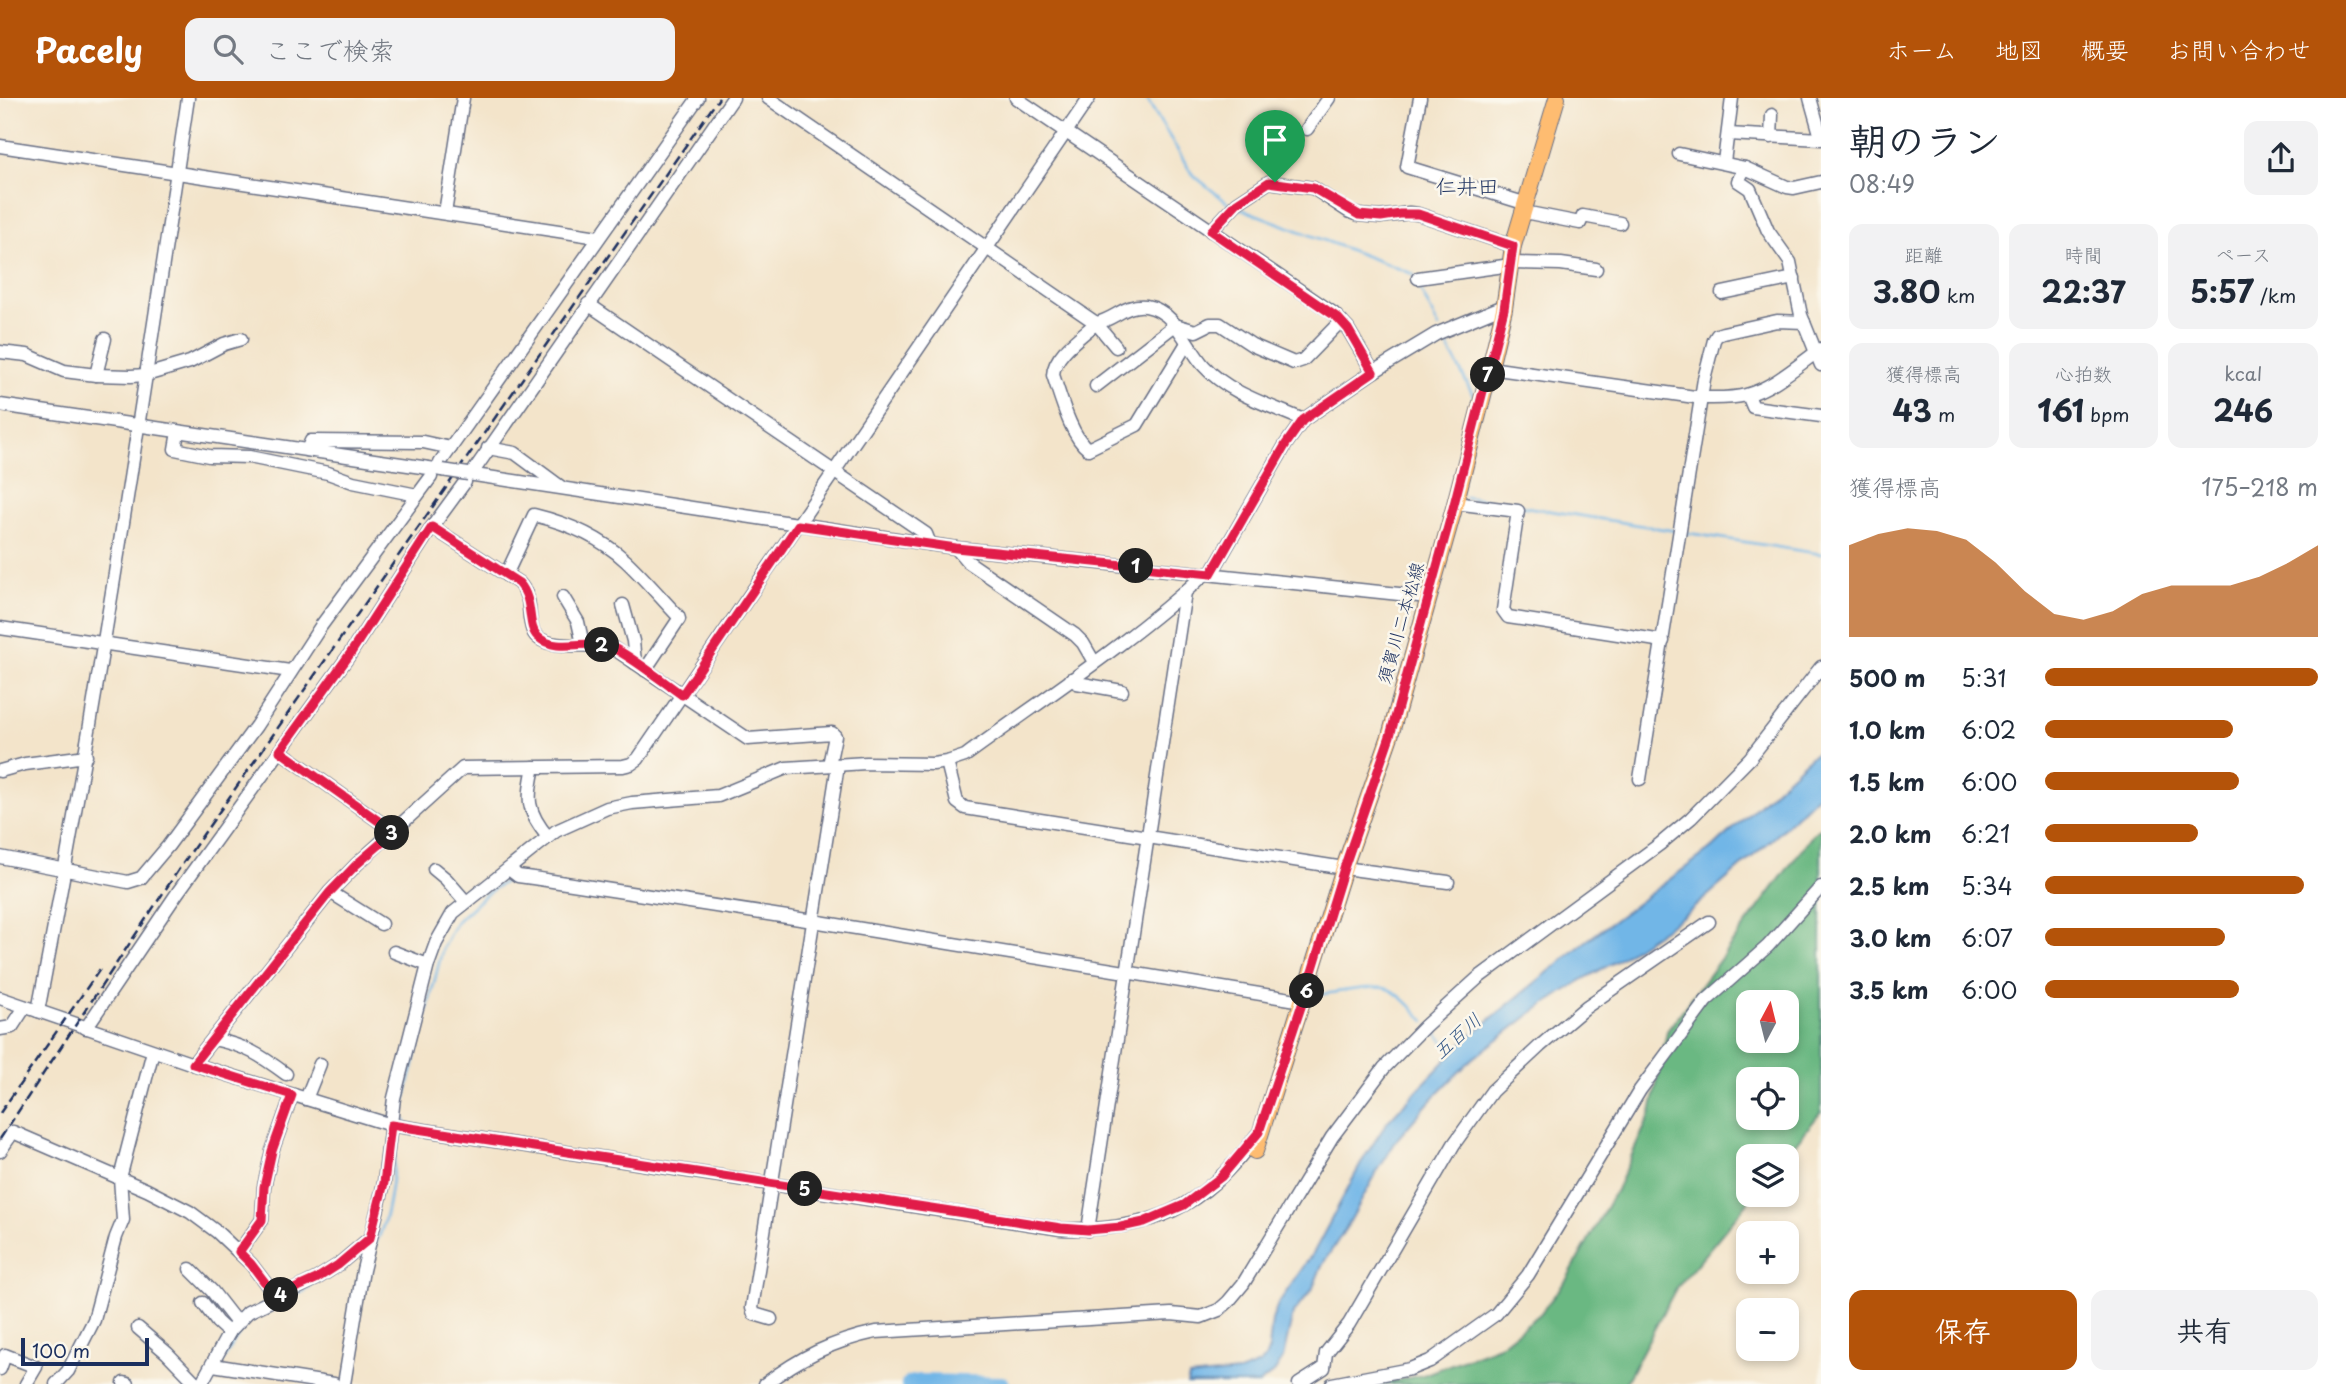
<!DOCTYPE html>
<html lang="ja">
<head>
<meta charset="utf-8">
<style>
  :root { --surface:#fff; --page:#f2f2f3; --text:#1f2937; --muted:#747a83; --accent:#b45309 }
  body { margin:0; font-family:"Playpen Sans","Klee One",sans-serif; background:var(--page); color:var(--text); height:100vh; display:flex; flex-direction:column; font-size:26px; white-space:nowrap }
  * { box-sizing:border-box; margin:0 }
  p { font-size:23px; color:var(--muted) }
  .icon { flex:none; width:38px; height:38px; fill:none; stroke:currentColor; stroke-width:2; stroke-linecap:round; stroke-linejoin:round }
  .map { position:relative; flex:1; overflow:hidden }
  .side { display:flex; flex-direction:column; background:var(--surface); width:525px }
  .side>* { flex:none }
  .needle { width:46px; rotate:7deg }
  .tools { position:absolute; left:1736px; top:892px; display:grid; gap:14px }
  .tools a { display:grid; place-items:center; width:63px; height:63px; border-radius:14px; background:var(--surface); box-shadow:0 4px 10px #0003; font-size:35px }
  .scale { position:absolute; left:21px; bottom:18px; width:128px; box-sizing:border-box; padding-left:7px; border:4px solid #1b2f5e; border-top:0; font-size:19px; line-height:24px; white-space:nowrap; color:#1b2f5e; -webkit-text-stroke:5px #fbf7ec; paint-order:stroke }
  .pin { position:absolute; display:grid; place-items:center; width:60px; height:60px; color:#fff; margin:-72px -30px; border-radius:50% 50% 50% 0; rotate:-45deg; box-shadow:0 0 7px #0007 }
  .pin .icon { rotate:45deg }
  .km { position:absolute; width:35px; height:35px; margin:-18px; border-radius:50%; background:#222; color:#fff; font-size:19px; line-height:35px; text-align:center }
  .round { display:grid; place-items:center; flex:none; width:74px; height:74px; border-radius:14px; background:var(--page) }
  .overview { display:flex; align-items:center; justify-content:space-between; height:119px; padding:0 28px }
  h1 { font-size:38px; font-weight:700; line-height:52px }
  .stats { display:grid; grid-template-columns:repeat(3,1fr); gap:10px; height:119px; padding:7px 28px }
  .stats div { display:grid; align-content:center; border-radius:14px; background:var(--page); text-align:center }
  .stats b { font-size:30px; font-weight:700 }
  .stats small { font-size:19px; font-weight:400 }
  .stats p { font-size:19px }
  .chart { height:196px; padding:14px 28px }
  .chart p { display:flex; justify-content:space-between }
  .chart svg { width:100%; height:126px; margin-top:7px; fill:var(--accent); opacity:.7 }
  .primary-button { display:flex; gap:14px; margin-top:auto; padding:14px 28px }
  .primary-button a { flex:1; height:80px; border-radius:14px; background:var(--accent); color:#fff; font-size:28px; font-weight:700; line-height:80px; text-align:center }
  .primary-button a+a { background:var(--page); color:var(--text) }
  ul { padding:0 28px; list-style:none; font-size:23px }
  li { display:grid; grid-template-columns:112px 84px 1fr; align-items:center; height:52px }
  li i { height:18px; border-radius:9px; background:var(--accent) }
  header { display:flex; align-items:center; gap:42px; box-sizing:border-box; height:98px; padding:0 35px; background:var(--accent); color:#fff }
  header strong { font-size:33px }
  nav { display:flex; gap:38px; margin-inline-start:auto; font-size:24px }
  .search { width:490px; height:63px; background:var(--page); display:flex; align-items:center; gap:18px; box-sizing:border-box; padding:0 24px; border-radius:14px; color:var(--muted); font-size:26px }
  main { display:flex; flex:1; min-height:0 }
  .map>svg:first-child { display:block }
</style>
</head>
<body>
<header>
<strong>Pacely</strong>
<div class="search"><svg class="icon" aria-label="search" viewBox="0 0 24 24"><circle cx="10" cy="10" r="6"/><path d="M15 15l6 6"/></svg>ここで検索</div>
<nav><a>ホーム</a><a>地図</a><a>概要</a><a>お問い合わせ</a></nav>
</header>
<main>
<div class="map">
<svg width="1821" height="1286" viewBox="0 0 1821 1286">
  <rect width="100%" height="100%" fill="#fbf7ec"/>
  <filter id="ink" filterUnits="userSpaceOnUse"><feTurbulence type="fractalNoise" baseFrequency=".0143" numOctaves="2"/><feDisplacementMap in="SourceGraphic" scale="14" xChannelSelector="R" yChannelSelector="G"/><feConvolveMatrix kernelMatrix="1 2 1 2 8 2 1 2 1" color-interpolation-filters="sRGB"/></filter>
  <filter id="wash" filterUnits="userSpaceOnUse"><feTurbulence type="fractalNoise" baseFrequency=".00686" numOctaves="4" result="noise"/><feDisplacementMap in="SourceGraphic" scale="28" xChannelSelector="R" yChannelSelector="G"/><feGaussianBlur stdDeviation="1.57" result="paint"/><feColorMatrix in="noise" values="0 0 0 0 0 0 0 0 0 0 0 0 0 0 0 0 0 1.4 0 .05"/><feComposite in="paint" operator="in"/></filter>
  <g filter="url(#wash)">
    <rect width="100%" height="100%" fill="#f3e4ca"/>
    <path fill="#6ab882" stroke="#427470" stroke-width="2" fill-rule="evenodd" d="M1821,730V1014L1785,1059H1748V1097H1754L1675,1192L1625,1286H1378L1423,1277L1499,1248L1540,1216L1567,1181L1616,1092L1651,1015L1667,933L1814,735ZM1748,905H1787V943H1748ZM1748,982H1787V1020H1748Z"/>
    <path fill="#71b6e7" stroke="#4672a2" stroke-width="2" d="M1821,652V694L1776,738L1689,814L1615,864L1580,883L1532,915L1471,962L1430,1003L1398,1040L1377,1074L1348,1127L1322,1167L1312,1192L1293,1215L1283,1260L1275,1273L1259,1286H1187L1189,1279L1239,1274L1260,1266L1266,1259L1269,1251L1272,1222L1278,1206L1315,1152L1364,1060L1388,1023L1466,941L1585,844L1716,747L1810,659Z"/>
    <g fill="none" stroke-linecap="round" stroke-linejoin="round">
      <g stroke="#71b6e7" stroke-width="2.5">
        <path d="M1146,0L1192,76L1229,106"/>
        <path d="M1239,110L1413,176L1414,179"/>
        <path d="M1417,185L1439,230"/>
        <path d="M1443,239L1475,301"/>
        <path d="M1465,399L1503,405"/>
        <path d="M1520,408L1676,433"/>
        <path d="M1682,434L1821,456"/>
        <path d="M1311,898C1329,896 1373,886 1388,891C1402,897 1414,912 1425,923"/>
        <path d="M1430,928L1454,954"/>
        <path d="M406,1023L400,1021L443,849L456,824L485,797L511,779"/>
        <path d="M374,1148C390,1124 393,1068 397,1039L402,1034"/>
        <path d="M222,1264L246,1224L310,1190"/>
        <path d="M209,1286L216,1273"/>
      </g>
      <path stroke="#71b6e7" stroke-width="16" d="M909,1286L921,1284L1002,1286"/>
    </g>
  </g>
  <g filter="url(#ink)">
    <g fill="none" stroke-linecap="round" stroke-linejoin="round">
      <g stroke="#676e84" stroke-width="15">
        <g id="minor">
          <path d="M768,0L1096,225C1114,222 1126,205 1146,208C1176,213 1186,248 1204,268C1229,296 1270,307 1303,322"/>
          <path d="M1016,0L1333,215L1348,231L1373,274"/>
          <path d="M1420,0L1407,69L1527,106"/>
          <path d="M1810,0L1821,39"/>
          <path d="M1307,31L1329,0"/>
          <path d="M1728,36L1821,41"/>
          <path d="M1771,39L1772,17"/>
          <path d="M0,48L598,139"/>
          <path d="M1679,56L1745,70L1787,89L1794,90L1821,84"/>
          <path d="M1724,64L1732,0"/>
          <path d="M1745,70L1738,83L1750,91L1768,133L1790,164L1801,217L1821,267"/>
          <path d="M1524,114L1580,125L1583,118L1620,125"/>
          <path d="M445,115L463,0"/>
          <path d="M1211,133L1237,105L1269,84L1313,90L1348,113L1359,117L1380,119L1409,115L1418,116L1513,148"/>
          <path d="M1511,165L1561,166L1596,171"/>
          <path d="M1418,180L1511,167"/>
          <path d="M1722,195L1794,180"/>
          <path d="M588,206L926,436L930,446"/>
          <path d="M1116,249L1096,225C1082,238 1054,256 1053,277C1060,297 1071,339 1088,351L1137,327L1187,245"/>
          <path d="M0,254L27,257L64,273L96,277L131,278L146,277L190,264L224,246L241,241"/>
          <path d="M1490,270L1702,300C1717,300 1731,301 1746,297C1773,290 1798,267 1821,251"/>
          <path d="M96,277L105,241"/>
          <path d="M1096,288L1175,227L1196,233L1210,226H1220L1252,247L1294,265L1303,262L1341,223"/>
          <path d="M1748,297L1753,309L1821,318"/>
          <path d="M0,307L442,372"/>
          <path d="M178,334L175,351L209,358L249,359L328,375L353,384L417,397"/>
          <path d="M488,350L515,355L561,389"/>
          <path d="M307,352L311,343L423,344L451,350"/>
          <path d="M440,365L698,0"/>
          <path d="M475,371L733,0"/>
          <path d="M468,376L956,450L1428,499"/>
          <path d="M1455,405L1518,413L1503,512L1508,519L1663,543"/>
          <path d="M432,429L519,485C534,502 526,515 533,533C542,555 592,543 613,550L748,641L832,635L835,638L829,667"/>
          <path d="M956,450L967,463L1075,537L1083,545L1094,564"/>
          <path d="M1211,476L1286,346L1303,322L1373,274L1436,236L1499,210L1504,211"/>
          <path d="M506,477L534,417C567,425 601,440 626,463C644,480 661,500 678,518L679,521L645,572"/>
          <path d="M563,499L578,524L583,546"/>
          <path d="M623,507L633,543L635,565"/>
          <path d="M0,530L290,573"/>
          <path d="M1071,581L1077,585L1122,593"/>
          <path d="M280,653L394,734"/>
          <path d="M947,664L957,704L965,710L1344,770L1448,784"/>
          <path d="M534,669C527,700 526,713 548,739"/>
          <path d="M0,673L25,666L86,658"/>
          <path d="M1640,681L1704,281L1714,242L1717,237L1723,235L1777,223L1804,224"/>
          <path d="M0,759L128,784L141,780L168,748L256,628L321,528L431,379"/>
          <path d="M434,771L446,781L466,804"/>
          <path d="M509,771L518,778L533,780L813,823L1303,903"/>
          <path d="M330,794L381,826"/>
          <path d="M394,854L428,867"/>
          <path d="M0,900L193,966L391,1027L1061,1131C1151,1134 1204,1110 1257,1037"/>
          <path d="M38,913C97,610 142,305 188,0"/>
          <path d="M86,930L178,794L350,556L432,429L465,384"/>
          <path d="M0,931L12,929L25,909"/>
          <path d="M213,941C246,948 259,956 286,976"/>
          <path d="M193,966L330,794L357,766L463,670L623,668L631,666L638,661L1089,0"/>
          <path d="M306,1001L320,966"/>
          <path d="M0,1053L13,1034L147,1092L190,1114L217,1134L251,1166L276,1199"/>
          <path d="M1088,1132L1185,494"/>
          <path d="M239,1154L262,1122L264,1089L272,1053L292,997"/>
          <path d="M190,1171L212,1193L237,1225"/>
          <path d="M203,1205L217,1224L229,1235"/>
          <path d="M771,1221L754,1216L752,1210L838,667"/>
          <path d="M138,1230L167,1255L197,1286"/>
          <path d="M213,1267L334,1286"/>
          <path d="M0,1271L5,1257L36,1269L26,1286"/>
          <path d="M124,1285L128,1286"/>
          <path d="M56,1286L68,1273L94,1222L116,1139L123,1122L120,1080L153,953"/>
          <path d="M201,1286L230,1233L248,1214L316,1181L338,1167L370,1140"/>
          <path d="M344,1286L363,1172L384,1085L394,1000L428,867L436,845L453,815L556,733L607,710L632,705L718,698L786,670L866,665L933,666L947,664L965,658C1046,599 1132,543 1206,475"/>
          <path d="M765,1286C799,1260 833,1243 876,1234L1171,1216L1201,1219L1219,1212L1228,1204L1243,1186L1332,1039L1384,970L1425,928L1478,880L1660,746L1691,720L1750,660L1821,569"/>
          <path d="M1299,1286L1324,1270L1326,1255L1349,1226L1454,1046L1492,993L1540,948L1586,909L1709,824"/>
          <path d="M1332,1286L1410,1271L1430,1263L1496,1216L1528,1177L1640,992L1706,903L1768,848L1821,789"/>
        </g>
      </g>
      <g stroke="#676e84" stroke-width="18">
        <path id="major" d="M1255,1053L1344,770L1390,638L1453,414L1490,270L1504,211L1513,148L1557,0"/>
      </g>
      <use href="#minor" stroke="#fff" stroke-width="12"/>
      <use href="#major" stroke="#febc71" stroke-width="16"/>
      <g stroke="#1b2f5e" stroke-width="2.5" stroke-dasharray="10 5" stroke-linecap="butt">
        <path d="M0,1015L100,871"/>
        <path d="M0,1041L179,771L719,0"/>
      </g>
      <g stroke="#676e84" stroke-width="15" stroke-linecap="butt">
        <path id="minor-bridge" d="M442,372L468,376"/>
      </g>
      <use href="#minor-bridge" stroke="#fff" stroke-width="12"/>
    </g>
  </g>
  <g fill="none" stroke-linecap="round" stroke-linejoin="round" filter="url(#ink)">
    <g stroke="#fff" stroke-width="14">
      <path id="route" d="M1269,84L1313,90L1359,117L1381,119L1400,116H1418L1513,148L1504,211L1489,270L1452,414L1390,638L1344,770L1303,903L1259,1034L1221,1079L1184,1107L1144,1124L1121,1129L1088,1132L1061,1130L391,1027L384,1085L370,1140L338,1167L316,1181L276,1199L251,1166L239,1154L262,1122L264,1089L272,1053L292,997L193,966L330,794L357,766L394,734L280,653L350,556L432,429L519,485C535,503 526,528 538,539C556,555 585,542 606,547C622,551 666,586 682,597L798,427L956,450L1211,476L1286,346L1303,322L1373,274L1348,231L1338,220L1211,133L1237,105Z"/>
    </g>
    <use href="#route" stroke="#e11d48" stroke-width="9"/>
  </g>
  <g text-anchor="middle" stroke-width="5" stroke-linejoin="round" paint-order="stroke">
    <g font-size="18" fill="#1b2f5e" stroke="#fbf7ec">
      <text transform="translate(1401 525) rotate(-74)" y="6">須賀川二本松線</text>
    </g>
    <g font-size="19" font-style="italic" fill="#355887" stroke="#fbf7ec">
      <text transform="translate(1457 938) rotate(-42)" y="7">五百川</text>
    </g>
    <g font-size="21" fill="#1b2f5e" stroke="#fbf7ec">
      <text x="1467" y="96">仁井田</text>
    </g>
  </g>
</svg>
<div class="tools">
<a><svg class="needle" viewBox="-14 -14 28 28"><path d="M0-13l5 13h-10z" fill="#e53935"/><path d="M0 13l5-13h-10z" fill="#747a83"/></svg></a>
<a><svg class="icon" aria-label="locate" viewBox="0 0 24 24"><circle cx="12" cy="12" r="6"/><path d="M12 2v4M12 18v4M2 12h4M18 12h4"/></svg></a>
<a><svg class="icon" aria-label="layers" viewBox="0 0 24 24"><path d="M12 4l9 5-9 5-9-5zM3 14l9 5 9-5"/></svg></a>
<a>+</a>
<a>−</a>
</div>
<div class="scale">100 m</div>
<div class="pin" style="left:1275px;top:84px;background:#1e9e55"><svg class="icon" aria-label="arrive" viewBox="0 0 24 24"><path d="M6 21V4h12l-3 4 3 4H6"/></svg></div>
<b class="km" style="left:1136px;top:468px">1</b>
<b class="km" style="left:602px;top:547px">2</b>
<b class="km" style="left:392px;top:735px">3</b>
<b class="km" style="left:281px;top:1197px">4</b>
<b class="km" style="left:805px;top:1091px">5</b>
<b class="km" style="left:1307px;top:893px">6</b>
<b class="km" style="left:1488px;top:277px">7</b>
</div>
<section class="side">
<div class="overview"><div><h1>朝のラン</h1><p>08:49</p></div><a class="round"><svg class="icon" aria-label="share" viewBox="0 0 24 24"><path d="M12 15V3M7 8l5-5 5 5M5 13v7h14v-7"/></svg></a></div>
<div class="stats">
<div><p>距離</p><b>3.80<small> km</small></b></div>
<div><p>時間</p><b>22:37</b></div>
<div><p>ペース</p><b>5:57<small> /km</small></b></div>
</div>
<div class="stats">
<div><p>獲得標高</p><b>43<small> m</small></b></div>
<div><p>心拍数</p><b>161<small> bpm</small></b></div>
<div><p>kcal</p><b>246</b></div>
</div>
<div class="chart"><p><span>獲得標高</span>175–218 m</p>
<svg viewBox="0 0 160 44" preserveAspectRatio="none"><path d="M0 44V12L10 8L20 6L30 7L40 10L50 18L60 28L70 36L80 38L90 35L100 29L110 26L120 26L130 26L140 23L150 18L160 12V44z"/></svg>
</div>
<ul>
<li><b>500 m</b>5:31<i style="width:100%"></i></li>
<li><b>1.0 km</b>6:02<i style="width:69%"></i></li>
<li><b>1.5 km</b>6:00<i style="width:71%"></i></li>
<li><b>2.0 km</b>6:21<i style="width:56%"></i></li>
<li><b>2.5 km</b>5:34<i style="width:95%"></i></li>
<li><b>3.0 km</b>6:07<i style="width:66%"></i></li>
<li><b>3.5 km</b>6:00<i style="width:71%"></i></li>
</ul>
<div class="primary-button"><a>保存</a><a>共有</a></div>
</section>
</main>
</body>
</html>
